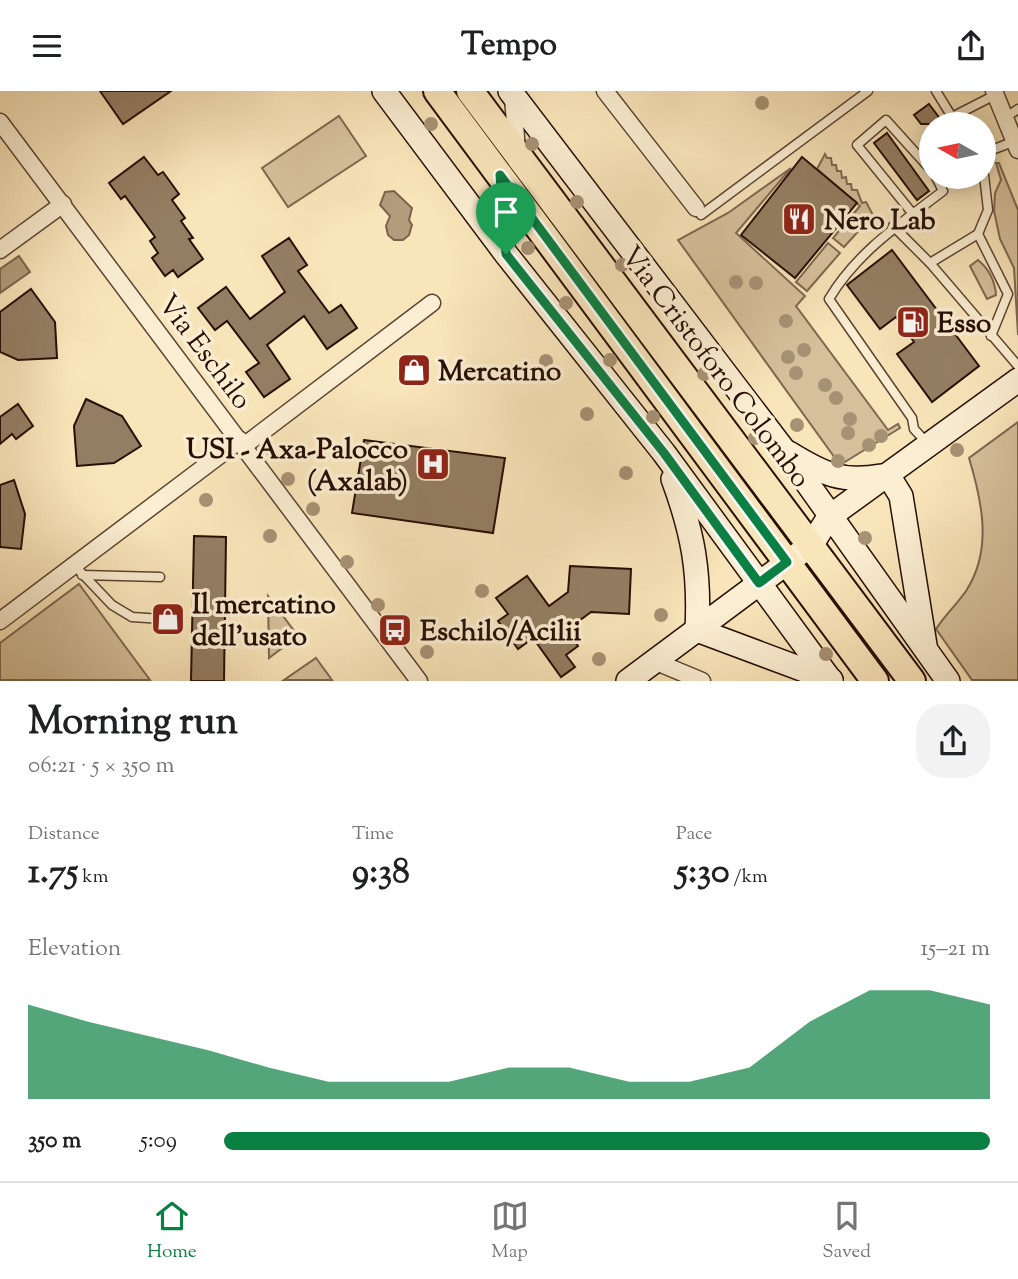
<!DOCTYPE html>
<html lang="en">
<head>
<meta charset="utf-8">
<style>
  :root { --surface:#fff; --page:#f2f2f2; --text:#202124; --muted:#757577; --line:#e0e0e0; --accent:#0b8043 }
  body { margin:0; font-family:"Sorts Mill Goudy",serif; background:var(--page); color:var(--text); height:100vh; display:flex; flex-direction:column; font-size:26px; white-space:nowrap }
  * { box-sizing:border-box; margin:0 }
  p { font-size:23px; color:var(--muted) }
  .icon { flex:none; width:38px; height:38px; fill:none; stroke:currentColor; stroke-width:2; stroke-linecap:round; stroke-linejoin:round }
  .map { position:relative; height:590px; overflow:hidden }
  .panel { display:flex; flex-direction:column; background:var(--surface); flex:1 }
  .panel>* { flex:none }
  .needle { width:46px; rotate:279deg }
  .tools { position:absolute; left:919px; top:21px; display:grid; gap:14px }
  .tools a { display:grid; place-items:center; width:77px; height:77px; border-radius:50%; background:var(--surface); box-shadow:0 4px 18px #0003; font-size:35px }
  .pin { position:absolute; display:grid; place-items:center; width:60px; height:60px; color:#fff; margin:-72px -30px; border-radius:50% 50% 50% 0; rotate:-45deg; box-shadow:0 0 7px #0007 }
  .pin .icon { rotate:45deg }
  .round { display:grid; place-items:center; flex:none; width:74px; height:74px; border-radius:28px; background:var(--page) }
  .head { display:flex; align-items:center; justify-content:space-between; height:119px; padding:0 28px }
  h1 { font-size:38px; font-weight:800; line-height:52px }
  .metrics { display:grid; grid-template-columns:repeat(3,1fr); gap:10px; height:119px; padding:7px 28px }
  .metrics div { display:grid; align-content:center }
  .metrics b { font-size:35px; font-weight:800 }
  .metrics small { font-size:19px; font-weight:400 }
  .metrics p { font-size:19px }
  .chart { height:196px; padding:14px 28px }
  .chart p { display:flex; justify-content:space-between }
  .chart svg { width:100%; height:126px; margin-top:7px; fill:var(--accent); opacity:.7 }
  ul { padding:0 28px; list-style:none; font-size:23px }
  li { display:grid; grid-template-columns:112px 84px 1fr; align-items:center; height:52px }
  li i { height:18px; border-radius:9px; background:var(--accent) }
  header { display:flex; justify-content:space-between; align-items:center; height:91px; padding:0 28px; background:var(--surface); font-size:32px; font-weight:800 }
  .dock { display:flex; justify-content:space-around; align-items:center; height:98px; border-top:2px solid var(--line); background:var(--surface); font-size:19px; color:var(--muted) }
  .dock a { display:grid; justify-items:center; gap:4px }
  .dock .current { color:var(--accent) }
  .map>svg:first-child { display:block }
</style>
</head>
<body>
<header><svg class="icon" aria-label="menu" viewBox="0 0 24 24"><path d="M4 6h16M4 12h16M4 18h16"/></svg>Tempo<svg class="icon" aria-label="share" viewBox="0 0 24 24"><path d="M12 15V3M7 8l5-5 5 5M5 13v7h14v-7"/></svg></header>
<div class="map">
<svg width="1018" height="590" viewBox="0 0 1018 590">
  <rect width="100%" height="100%" fill="#f9e5ba"/>
  <filter id="stains"><feTurbulence type="fractalNoise" baseFrequency=".00286" numOctaves="4"/><feColorMatrix values="0 0 0 0 .2 0 0 0 0 .09 0 0 0 0 .02 0 0 0 .5 -.17"/></filter>
  <radialGradient id="worn" r=".72"><stop offset=".6" stop-color="#630" stop-opacity="0"/><stop offset="1" stop-color="#630" stop-opacity=".3"/></radialGradient>
  <g fill="#d5c09b" stroke="#7e6750" stroke-width="2">
    <path d="M339,25L366,65L288,116L262,77Z"/>
    <path d="M825,63L827,67H831L832,74H836L837,80H841L842,87L846,86L847,93H851L852,99H857L862,112L866,111L873,124L844,156L833,147L860,115L817,78Z"/>
    <path d="M996,72H999L1018,119V244L1014,177L1000,148L994,120L995,102L1001,89Z"/>
    <path d="M791,77L736,142L805,205L796,215L888,339L898,333L900,337L840,374L678,149L728,122Z"/>
    <path d="M828,152L840,162L807,200L796,191Z"/>
    <path d="M978,169C989,178 995,190 996,204L987,208L970,175Z"/>
    <path d="M1018,331V589H972L936,538C945,524 957,513 966,500C993,459 982,410 969,367Z"/>
    <path d="M79,493L150,589H0V552Z"/>
    <path d="M268,505L298,545L269,567Z"/>
    <path d="M316,567L332,589H284Z"/>
  </g>
  <g fill="#b29c7c" stroke="#7a634c" stroke-width="2">
    <path d="M394,100L412,117L409,129L412,134L409,144L403,149H394L388,144L386,135L390,125L380,114L385,101Z"/>
    <path d="M19,165L30,181L0,202V178Z"/>
  </g>
  <g fill="#947e63" stroke="#270e05" stroke-width="2">
    <path d="M100,0H171L123,33Z"/>
    <path d="M929,13L944,33H921L914,24Z"/>
    <path d="M887,42L929,100L917,109L874,52Z"/>
    <path d="M144,66L158,84L163,81L179,103L172,109L185,127L181,130L193,147L189,148L203,168L178,186L173,179L165,185L152,167L158,162L150,150L155,146L125,105L121,108L109,92Z"/>
    <path d="M802,66L857,112L795,187L741,144Z"/>
    <path d="M289,147L307,174L298,180L329,222L341,214L357,237L327,258L304,225L267,254L290,288L264,306L246,281L259,272L227,230L215,239L198,217L226,196L250,228L276,208L285,201L262,165Z"/>
    <path d="M892,159L979,275L932,311L897,263L914,251L896,226L880,238L847,194Z"/>
    <path d="M31,198L55,231L57,267L18,269L0,261V221Z"/>
    <path d="M86,308L122,325L141,355L114,372L77,375L74,335Z"/>
    <path d="M18,313L33,335L16,348L12,343L0,353V326Z"/>
    <path d="M364,349L505,367L493,442L352,422Z"/>
    <path d="M14,389L25,423L21,458L0,456V394Z"/>
    <path d="M194,445L226,446L224,590H191Z"/>
    <path d="M570,475L631,478L629,523L591,521L567,539L578,555L566,564L575,576L561,586L533,547L518,558L498,530L508,523L496,507L527,485L549,515L568,501Z"/>
  </g>
  <g fill="none" stroke-linecap="round" stroke-linejoin="round">
    <g stroke="#5c4432" stroke-width="11">
      <g id="lane">
        <path d="M936,0L952,26L995,4"/>
        <path d="M1005,27L1018,18"/>
        <path d="M984,62L1015,50"/>
        <path d="M696,117L701,124L868,0"/>
        <path d="M913,123L857,54L886,29L931,79"/>
        <path d="M893,135L930,172L1018,275"/>
        <path d="M978,143L988,119L984,84"/>
        <path d="M930,172L978,143L1008,203L991,245"/>
        <path d="M927,352L914,338L912,327L829,208C857,161 900,133 943,100L936,86"/>
        <path d="M74,474L112,514L132,526L162,528"/>
        <path d="M82,484L160,486"/>
      </g>
    </g>
    <g stroke="#5c4432" stroke-width="19">
      <g id="street">
        <path d="M605,0L696,117"/>
        <path d="M994,0L1018,59"/>
        <path d="M513,6L517,60"/>
        <path d="M0,31L419,590"/>
        <path d="M500,90L505,162"/>
        <path d="M0,159L63,113"/>
        <path d="M245,354L432,212"/>
        <path d="M0,530L240,349"/>
        <path d="M654,570L702,590"/>
      </g>
    </g>
    <g stroke="#270e05" stroke-width="26">
      <g id="secondary">
        <path d="M384,0L506,163L664,362L831,590"/>
        <path d="M510,0L783,358L948,590"/>
        <path d="M789,362C823,383 842,392 881,385"/>
        <path d="M888,384L901,405L925,554"/>
        <path d="M673,388C693,442 700,481 697,539"/>
        <path d="M697,539L831,589"/>
        <path d="M628,590L812,453L829,426L1018,289"/>
      </g>
    </g>
    <g stroke="#270e05" stroke-width="30">
      <g id="primary">
        <path d="M437,0L875,590"/>
        <path d="M470,0L912,590"/>
      </g>
    </g>
    <use href="#lane" stroke="#fbeed2" stroke-width="8"/>
    <use href="#street" stroke="#fbeed2" stroke-width="16"/>
    <use href="#secondary" stroke="#fbeed2" stroke-width="23"/>
    <use href="#primary" stroke="#f9e5ba" stroke-width="26"/>
  </g>
  <g fill="#a79174">
    <circle cx="762" cy="12" r="7"/>
    <circle cx="431" cy="33" r="7"/>
    <circle cx="532" cy="53" r="7"/>
    <circle cx="577" cy="111" r="7"/>
    <circle cx="528" cy="157" r="7"/>
    <circle cx="622" cy="174" r="7"/>
    <circle cx="736" cy="191" r="7"/>
    <circle cx="756" cy="192" r="7"/>
    <circle cx="566" cy="212" r="7"/>
    <circle cx="786" cy="230" r="7"/>
    <circle cx="804" cy="259" r="7"/>
    <circle cx="788" cy="266" r="7"/>
    <circle cx="610" cy="269" r="7"/>
    <circle cx="546" cy="270" r="7"/>
    <circle cx="796" cy="282" r="7"/>
    <circle cx="704" cy="283" r="7"/>
    <circle cx="825" cy="294" r="7"/>
    <circle cx="836" cy="307" r="7"/>
    <circle cx="587" cy="323" r="7"/>
    <circle cx="653" cy="326" r="7"/>
    <circle cx="850" cy="328" r="7"/>
    <circle cx="797" cy="334" r="7"/>
    <circle cx="848" cy="342" r="7"/>
    <circle cx="881" cy="345" r="7"/>
    <circle cx="755" cy="347" r="7"/>
    <circle cx="869" cy="354" r="7"/>
    <circle cx="267" cy="357" r="7"/>
    <circle cx="957" cy="359" r="7"/>
    <circle cx="838" cy="370" r="7"/>
    <circle cx="626" cy="382" r="7"/>
    <circle cx="288" cy="388" r="7"/>
    <circle cx="206" cy="409" r="7"/>
    <circle cx="313" cy="418" r="7"/>
    <circle cx="270" cy="445" r="7"/>
    <circle cx="865" cy="447" r="7"/>
    <circle cx="347" cy="471" r="7"/>
    <circle cx="482" cy="500" r="7"/>
    <circle cx="378" cy="514" r="7"/>
    <circle cx="661" cy="524" r="7"/>
    <circle cx="427" cy="561" r="7"/>
    <circle cx="826" cy="563" r="7"/>
    <circle cx="599" cy="568" r="7"/>
  </g>
  <g fill="none" stroke-linecap="round" stroke-linejoin="round">
    <g stroke="#fff" stroke-width="14">
      <path id="route" d="M500,84L787,471L759,492L664,362L506,163Z"/>
    </g>
    <use href="#route" stroke="#0b8043" stroke-width="9"/>
  </g>
  <defs>
    <g id="restaurant-square" transform="scale(1.75)"><rect x="-9" y="-9" width="18" height="18" rx="4" fill="#8f2418" stroke="#fbeed2"/><path d="M-5-6h1v4h1v-4h1v4h1v-4h1v5L-1.5 .5V6h-2V.5L-5-1ZM5-6V6H3V1.5H1.5Q1.5-4 5-6Z" fill="#fff"/></g>
    <g id="fuel-square" transform="scale(1.75)"><rect x="-9" y="-9" width="18" height="18" rx="4" fill="#8f2418" stroke="#fbeed2"/><path d="M-5.5-6h7V0h2V4h1.3V-2.5L3-4.5l.8-.8L6-3V5H2.5V1h-1V6h-7ZM-4.2-4.7v3.2H.2V-4.7Z" fill="#fff"/></g>
    <g id="shop-square" transform="scale(1.75)"><rect x="-9" y="-9" width="18" height="18" rx="4" fill="#8f2418" stroke="#fbeed2"/><path d="M-5-2.5h2.3a2.7 3.5 0 0 1 5.4 0H5L5.5 6h-11ZM-1.5-2.5h3a1.5 2.3 0 0 0-3 0Z" fill="#fff"/></g>
    <g id="hospital-square" transform="scale(1.75)"><rect x="-9" y="-9" width="18" height="18" rx="4" fill="#8f2418" stroke="#fbeed2"/><path d="M-5-5h3v3.5h4V-5h3V5h-3V1.5h-4V5h-3Z" fill="#fff"/></g>
    <g id="bus-square" transform="scale(1.75)"><rect x="-9" y="-9" width="18" height="18" rx="4" fill="#8f2418" stroke="#fbeed2"/><path d="M-5-6H5V4H4V6H2V4H-2V6H-4V4H-5ZM-3.5-4V0h7V-4ZM-3.5 1.2v1.5H-2V1.2ZM2 1.2v1.5H3.5V1.2Z" fill="#fff"/></g>
  </defs>
  <g fill-rule="evenodd">
    <use href="#restaurant-square" x="799" y="128"/>
    <use href="#fuel-square" x="913" y="231"/>
    <use href="#shop-square" x="414" y="279"/>
    <use href="#hospital-square" x="433" y="373"/>
    <use href="#shop-square" x="168" y="528"/>
    <use href="#bus-square" x="395" y="539"/>
  </g>
  <g text-anchor="middle" stroke-width="7" stroke-linejoin="round" paint-order="stroke">
    <g font-size="28" font-weight="bold" fill="#270e05" stroke="#fbeed2" text-anchor="start">
      <text x="824" y="138">Nero Lab</text>
      <text x="937" y="241">Esso</text>
      <text x="438" y="289">Mercatino</text>
      <text x="408" y="367" text-anchor="end">USI - Axa-Palocco<tspan x="408" dy="32">(Axalab)</tspan></text>
      <text x="192" y="522">Il mercatino<tspan x="192" dy="32">dell'usato</tspan></text>
      <text x="420" y="549">Eschilo/Acilii</text>
    </g>
    <g font-size="28" fill="#270e05" stroke="#fbeed2">
      <text transform="translate(206 260) rotate(53)" y="10">Via Eschilo</text>
      <text transform="translate(717 275) rotate(53)" y="10">Via Cristoforo Colombo</text>
    </g>
  </g>
  <rect width="100%" height="100%" filter="url(#stains)"/>
  <rect width="100%" height="100%" fill="url(#worn)"/>
</svg>
<div class="tools">
<a><svg class="needle" viewBox="-14 -14 28 28"><path d="M0-13l5 13h-10z" fill="#e53935"/><path d="M0 13l5-13h-10z" fill="#757577"/></svg></a>
</div>
<div class="pin" style="left:506px;top:163px;background:#1e9e55"><svg class="icon" aria-label="arrive" viewBox="0 0 24 24"><path d="M6 21V4h12l-3 4 3 4H6"/></svg></div>
</div>
<section class="panel">
<div class="head"><div><h1>Morning run</h1><p>06:21 · 5 × 350 m</p></div><a class="round"><svg class="icon" aria-label="share" viewBox="0 0 24 24"><path d="M12 15V3M7 8l5-5 5 5M5 13v7h14v-7"/></svg></a></div>
<div class="metrics">
<div><p>Distance</p><b>1.75<small> km</small></b></div>
<div><p>Time</p><b>9:38</b></div>
<div><p>Pace</p><b>5:30<small> /km</small></b></div>
</div>
<div class="chart"><p><span>Elevation</span>15–21 m</p>
<svg viewBox="0 0 160 44" preserveAspectRatio="none"><path d="M0 44V11L10 17L20 22L30 27L40 33L50 38L60 38L70 38L80 33L90 33L100 38L110 38L120 33L130 17L140 6L150 6L160 11V44z"/></svg>
</div>
<ul>
<li><b>350 m</b>5:09<i style="width:100%"></i></li>
</ul>
</section>
<nav class="dock">
<a class="current"><svg class="icon" aria-label="home" viewBox="0 0 24 24"><path d="M3 11l9-7 9 7M6 9v11h12V9"/></svg>Home</a>
<a><svg class="icon" aria-label="map" viewBox="0 0 24 24"><path d="M3 6l6-2 6 2 6-2v14l-6 2-6-2-6 2zM9 4v14M15 6v14"/></svg>Map</a>
<a><svg class="icon" aria-label="saved" viewBox="0 0 24 24"><path d="M7 4h10v16l-5-4-5 4z"/></svg>Saved</a>
</nav>
</body>
</html>
